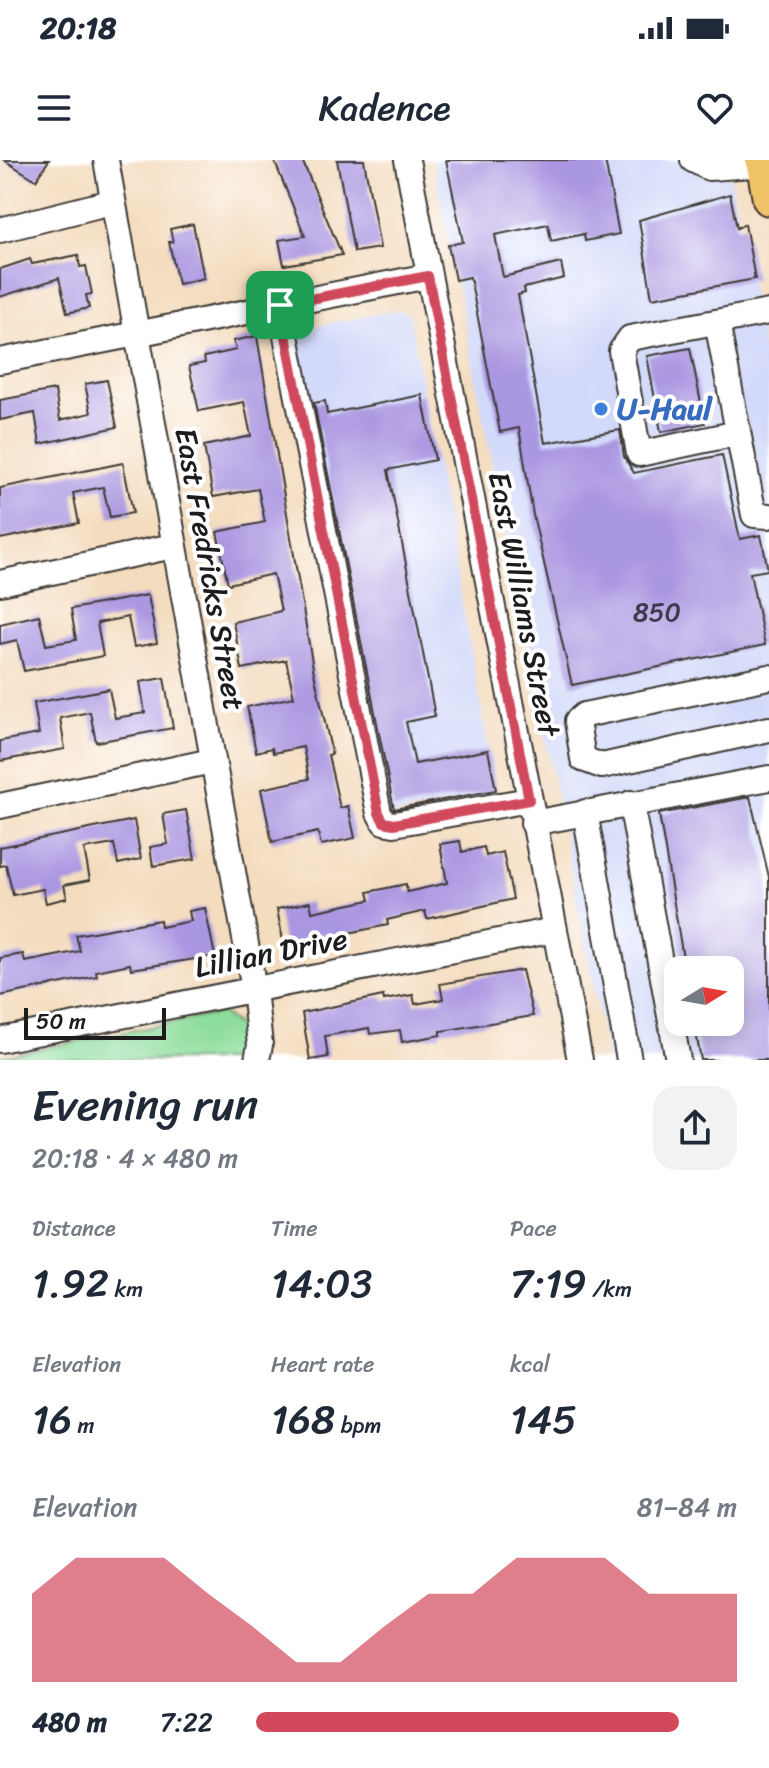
<!DOCTYPE html>
<html lang="en">
<head>
<meta charset="utf-8">
<style>
  :root { --surface:#fff; --page:#f2f2f3; --text:#1f2937; --muted:#747a83; --accent:#d1495b }
  body { margin:0; font-family:Sriracha,sans-serif; background:var(--page); color:var(--text); height:100vh; display:flex; flex-direction:column; font-size:30px; white-space:nowrap }
  * { box-sizing:border-box; margin:0 }
  p { font-size:26px; color:var(--muted) }
  .icon { flex:none; width:44px; height:44px; fill:none; stroke:currentColor; stroke-width:2; stroke-linecap:round; stroke-linejoin:round }
  .map { position:relative; height:900px; overflow:hidden }
  .side { display:flex; flex-direction:column; background:var(--surface); flex:1 }
  .side>* { flex:none }
  .needle { width:52px; rotate:79deg }
  .buttons { position:absolute; left:664px; top:796px; display:grid; gap:16px }
  .buttons a { display:grid; place-items:center; width:80px; height:80px; border-radius:16px; background:var(--surface); box-shadow:0 4px 20px #0003; font-size:40px }
  .scale { position:absolute; left:24px; bottom:20px; width:142px; box-sizing:border-box; padding-left:8px; border:4px solid #1c1c1c; border-top:0; font-size:22px; line-height:28px; white-space:nowrap; color:#1c1c1c; -webkit-text-stroke:6px #fff; paint-order:stroke }
  .pin { position:absolute; display:grid; place-items:center; width:68px; height:68px; color:#fff; margin:-34px; border-radius:16px; box-shadow:0 4px 12px #0006 }
  .round { display:grid; place-items:center; flex:none; width:84px; height:84px; border-radius:24px; background:var(--page) }
  .headline { display:flex; align-items:center; justify-content:space-between; height:136px; padding:0 32px }
  h1 { font-size:44px; font-weight:600; line-height:60px }
  .metrics { display:grid; grid-template-columns:repeat(3,1fr); gap:12px; height:136px; padding:8px 32px }
  .metrics div { display:grid; align-content:center }
  .metrics b { font-size:40px; font-weight:600 }
  .metrics small { font-size:22px; font-weight:400 }
  .metrics p { font-size:22px }
  .chart { height:224px; padding:16px 32px }
  .chart p { display:flex; justify-content:space-between }
  .chart svg { width:100%; height:144px; margin-top:8px; fill:var(--accent); opacity:.7 }
  ul { padding:0 32px; list-style:none; font-size:26px }
  li { display:grid; grid-template-columns:128px 96px 1fr; align-items:center; height:60px }
  li i { height:20px; border-radius:10px; background:var(--accent) }
  .status { display:flex; justify-content:space-between; align-items:center; height:56px; padding:0 40px; background:var(--surface); direction:ltr }
  .status svg { height:22px; fill:currentColor }
  header { display:flex; justify-content:space-between; align-items:center; height:104px; padding:0 32px; background:var(--surface); font-size:36px; font-weight:600 }
  .map>svg:first-child { display:block }
</style>
</head>
<body>
<div class="status"><b>20:18</b><svg viewBox="0 0 49 12"><path d="M0 12V9h3v3zM5 12V6h3v6zM10 12V3h3v9zM15 12V0h3v12zM26 1h20v11H26zM47 4h2v5h-2z"/></svg></div>
<header><svg class="icon" aria-label="menu" viewBox="0 0 24 24"><path d="M4 6h16M4 12h16M4 18h16"/></svg>Kadence<svg class="icon" aria-label="heart" viewBox="0 0 24 24"><path d="M12 20l-8-8c-3-5 5-10 8-4 3-6 11-1 8 4z"/></svg></header>
<div class="map">
<svg width="769" height="900" viewBox="0 0 769 900">
  <rect width="100%" height="100%" fill="#fff"/>
  <filter id="ink" filterUnits="userSpaceOnUse"><feTurbulence type="fractalNoise" baseFrequency=".0125" numOctaves="2"/><feDisplacementMap in="SourceGraphic" scale="16" xChannelSelector="R" yChannelSelector="G"/><feConvolveMatrix kernelMatrix="1 2 1 2 8 2 1 2 1" color-interpolation-filters="sRGB"/></filter>
  <filter id="wash" filterUnits="userSpaceOnUse"><feTurbulence type="fractalNoise" baseFrequency=".006" numOctaves="4" result="noise"/><feDisplacementMap in="SourceGraphic" scale="32" xChannelSelector="R" yChannelSelector="G"/><feGaussianBlur stdDeviation="1.8" result="paint"/><feColorMatrix in="noise" values="0 0 0 0 0 0 0 0 0 0 0 0 0 0 0 0 0 1.4 0 .05"/><feComposite in="paint" operator="in"/></filter>
  <g filter="url(#wash)">
    <rect width="100%" height="100%" fill="#f4dcbe"/>
    <g fill="#d2d9f9" fill-rule="evenodd">
      <path d="M433,0H727L769,220V900H608ZM678,810H730V862H678Z"/>
      <path d="M397,150L409,154L497,634L390,656L294,170Z"/>
    </g>
    <path fill="#8ddd9c" stroke="#547c5c" stroke-width="2" d="M221,853L242,869L237,900H0V897Z"/>
    <g id="blocks">
      <g fill="#aa97e1">
        <path d="M4,0H49L36,20Z"/>
        <path d="M274,0H302L342,95L284,105L279,80L305,76Z"/>
        <path d="M337,0H364L380,88L354,92Z"/>
        <path d="M446,0H605L619,74L585,81L584,74L551,81L548,64L495,75L503,117L561,103L564,118L524,128L525,133L518,135L545,283L620,270L624,297L634,313L722,295L740,379L761,375L768,410L750,413L765,485L572,525L533,355L519,268L500,272L470,117L455,120L448,85L463,82Z"/>
        <path d="M730,34L737,68L745,64L755,119L652,138L639,60Z"/>
        <path d="M193,64L204,118L178,124L169,82H173L170,69Z"/>
        <path d="M78,95L80,107L86,106L92,134L86,135L89,148L67,153L59,118L0,137V109L30,99L32,104Z"/>
        <path d="M257,176L313,508L332,594L328,595L340,648L348,646L355,678L321,685L318,672L272,682L261,629L309,619L303,587L273,593L272,588L256,592L247,547L294,537L286,500L242,509L233,462L281,451L273,414L228,424L217,372L265,362L258,329L213,337L204,286L251,276L244,242L199,251L189,206L205,203L204,197L236,190L233,181Z"/>
        <path d="M690,188L705,263L661,272L647,196Z"/>
        <path d="M107,220L117,267L40,284L35,253L0,260V240L55,230L60,260L91,253L85,224Z"/>
        <path d="M422,235L435,300L388,310L435,556L406,562L415,604L488,590L496,630L394,649L314,243L325,241L327,254Z"/>
        <path d="M123,303L133,353L110,357L103,327L73,333L79,363L0,379V328Z"/>
        <path d="M148,435L157,483L134,487L128,457L97,463L103,496L24,511L17,480L0,484V464L39,455L46,485L76,480L71,449Z"/>
        <path d="M164,518L173,568L96,582L90,552L60,558L65,589L0,601V581L39,574L34,543L109,529L115,558L145,553L140,522Z"/>
        <path d="M750,637L769,717V900H701L694,862H730V810H685L659,654Z"/>
        <path d="M186,650L195,699L153,706L150,687L168,684L163,654Z"/>
        <path d="M134,660L141,699L118,704L114,684L84,689L90,720L64,725L67,738L46,743L43,729L13,735L6,705L0,706V687Z"/>
        <path d="M460,681L462,692L484,687L486,696L503,692L513,739L427,759L425,751L387,760L388,765L284,786L277,749L310,742L312,752L370,740L368,732L406,724L407,732L447,723L440,684Z"/>
        <path d="M205,748L215,796L131,809L130,804L96,811L97,816L0,836V798L23,794L25,802L80,791L76,775L160,760L161,767L191,761L189,751Z"/>
        <path d="M522,810L533,856L441,871V875L402,882L400,870L370,874L369,868L325,876L328,897L310,900L302,853L383,836L384,840L413,835L415,844L443,839L440,824Z"/>
      </g>
    </g>
  </g>
  <g filter="url(#ink)">
    <use href="#blocks" fill-opacity="0" stroke="#3c3934" stroke-width="2"/>
    <g fill="none" stroke-linecap="round" stroke-linejoin="round">
      <g stroke="#3c3934" stroke-width="28">
        <g id="minor">
          <path d="M106,0L254,829L260,885L257,900"/>
          <path d="M407,0L580,900"/>
          <path d="M693,0L709,8L769,4"/>
          <path d="M0,70L111,42"/>
          <path d="M280,145L379,653L384,662L394,664L529,640"/>
          <path d="M717,162L754,355L769,356"/>
          <path d="M0,201L428,116"/>
          <path d="M738,273L639,294L621,191L630,178L769,152"/>
          <path d="M0,423L173,386"/>
          <path d="M769,517L584,555L577,561L583,599L602,606L769,569"/>
          <path d="M631,643L678,900"/>
          <path d="M0,646L212,601"/>
          <path d="M585,652L629,900"/>
          <path d="M533,663L769,618"/>
          <path d="M0,880L554,770"/>
        </g>
      </g>
      <g stroke="#3c3934" stroke-width="36">
        <path id="major" d="M762,0L769,39"/>
      </g>
      <use href="#minor" stroke="#fff" stroke-width="24"/>
      <use href="#major" stroke="#f1c369" stroke-width="32"/>
    </g>
  </g>
  <g fill="none" stroke-linecap="round" stroke-linejoin="round" filter="url(#ink)">
    <g stroke="#fff" stroke-width="16">
      <path id="route" d="M428,116L529,640L394,664L384,662L379,653L280,145Z"/>
    </g>
    <use href="#route" stroke="#d1495b" stroke-width="10"/>
  </g>
  <circle fill="#3f7fe0" stroke="#fff" stroke-width="3" cx="601" cy="249" r="8"/>
  <g text-anchor="middle" stroke-width="8" stroke-linejoin="round" paint-order="stroke">
    <g font-size="26" fill="#403b4d">
      <text x="657" y="461">850</text>
    </g>
    <g font-size="30" font-weight="bold" fill="#366cbe" stroke="#fff" text-anchor="start">
      <text x="617" y="259">U-Haul</text>
    </g>
    <g font-size="30" fill="#1c1c1c" stroke="#fff">
      <text transform="translate(210 409) rotate(80)" y="10">East Fredricks Street</text>
      <text transform="translate(524 444) rotate(79)" y="10">East Williams Street</text>
      <text transform="translate(271 793) rotate(-11)" y="10">Lillian Drive</text>
    </g>
  </g>
</svg>
<div class="buttons">
<a><svg class="needle" viewBox="-14 -14 28 28"><path d="M0-13l5 13h-10z" fill="#e53935"/><path d="M0 13l5-13h-10z" fill="#747a83"/></svg></a>
</div>
<div class="scale">50 m</div>
<div class="pin" style="left:280px;top:145px;background:#1e9e55"><svg class="icon" aria-label="arrive" viewBox="0 0 24 24"><path d="M6 21V4h12l-3 4 3 4H6"/></svg></div>
</div>
<section class="side">
<div class="headline"><div><h1>Evening run</h1><p>20:18 · 4 × 480 m</p></div><a class="round"><svg class="icon" aria-label="share" viewBox="0 0 24 24"><path d="M12 15V3M7 8l5-5 5 5M5 13v7h14v-7"/></svg></a></div>
<div class="metrics">
<div><p>Distance</p><b>1.92<small> km</small></b></div>
<div><p>Time</p><b>14:03</b></div>
<div><p>Pace</p><b>7:19<small> /km</small></b></div>
</div>
<div class="metrics">
<div><p>Elevation</p><b>16<small> m</small></b></div>
<div><p>Heart rate</p><b>168<small> bpm</small></b></div>
<div><p>kcal</p><b>145</b></div>
</div>
<div class="chart"><p><span>Elevation</span>81–84 m</p>
<svg viewBox="0 0 160 44" preserveAspectRatio="none"><path d="M0 44V17L10 6L20 6L30 6L40 17L50 27L60 38L70 38L80 27L90 17L100 17L110 6L120 6L130 6L140 17L150 17L160 17V44z"/></svg>
</div>
<ul>
<li><b>480 m</b>7:22<i style="width:88%"></i></li>
</ul>
</section>
</body>
</html>
